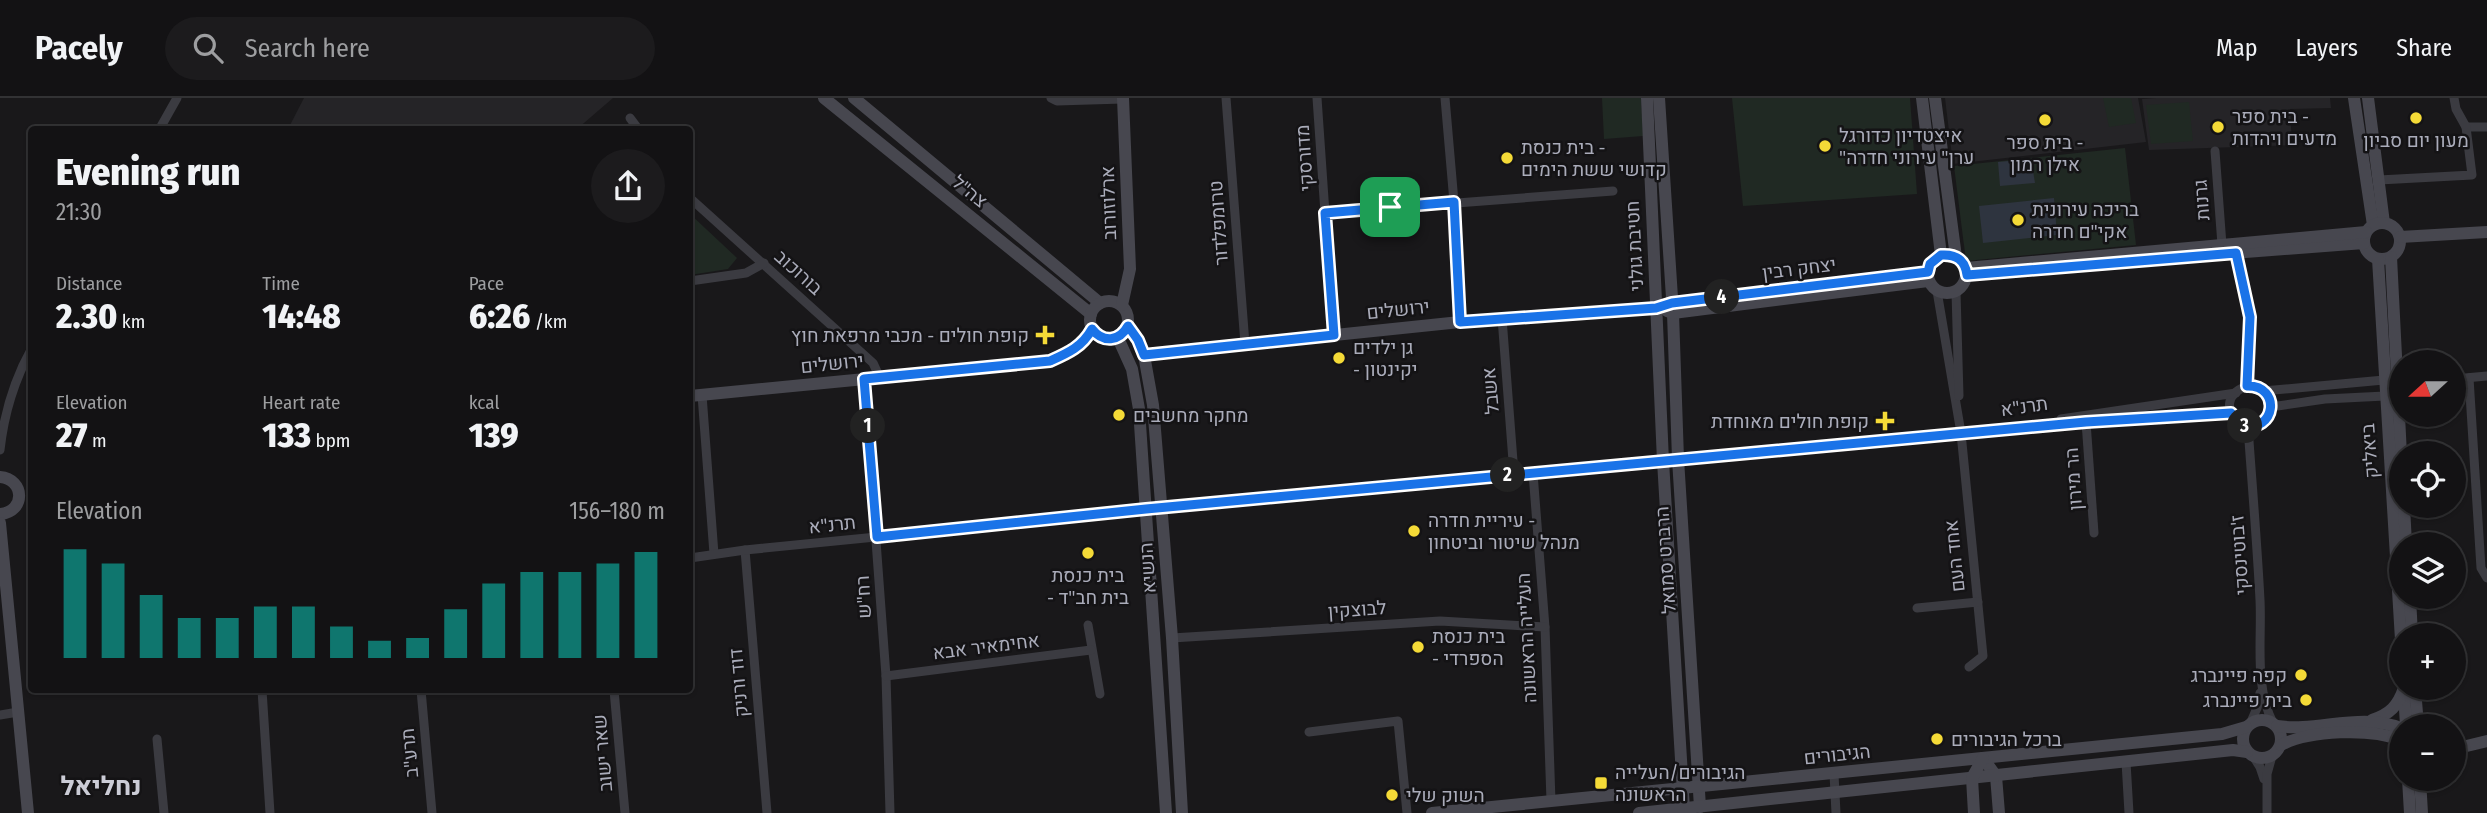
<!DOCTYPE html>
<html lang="en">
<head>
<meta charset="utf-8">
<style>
  :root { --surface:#131214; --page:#1c1b1d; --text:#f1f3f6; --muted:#9d9ea0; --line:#323234; --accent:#0f766e }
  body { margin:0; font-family:"Fira Sans Condensed",Heebo,sans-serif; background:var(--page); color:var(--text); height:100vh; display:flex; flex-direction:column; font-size:26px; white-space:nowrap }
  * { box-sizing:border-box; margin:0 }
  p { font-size:23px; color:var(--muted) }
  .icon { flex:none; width:38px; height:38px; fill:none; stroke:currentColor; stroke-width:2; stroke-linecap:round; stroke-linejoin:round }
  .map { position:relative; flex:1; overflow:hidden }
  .sheet { position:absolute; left:28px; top:28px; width:665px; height:567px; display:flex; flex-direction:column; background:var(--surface); border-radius:7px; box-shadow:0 2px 5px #0004,0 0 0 2px var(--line) }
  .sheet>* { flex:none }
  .needle { width:46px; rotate:249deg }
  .controls { position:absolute; left:2389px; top:252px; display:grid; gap:14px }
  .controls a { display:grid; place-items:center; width:77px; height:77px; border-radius:50%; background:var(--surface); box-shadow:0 2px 5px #0004,0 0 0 2px var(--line); font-size:35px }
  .pin { position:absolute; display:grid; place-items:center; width:60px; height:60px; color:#fff; margin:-30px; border-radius:14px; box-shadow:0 4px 10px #0006 }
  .km { position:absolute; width:35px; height:35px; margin:-18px; border-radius:50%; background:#222; color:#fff; font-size:19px; line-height:35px; text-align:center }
  .round { display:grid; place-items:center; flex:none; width:74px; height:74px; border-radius:37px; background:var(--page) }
  .overview { display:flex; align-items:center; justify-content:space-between; height:119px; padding:0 28px }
  h1 { font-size:38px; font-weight:800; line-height:52px }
  .metrics { display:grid; grid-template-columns:repeat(3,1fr); gap:10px; height:119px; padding:7px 28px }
  .metrics div { display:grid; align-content:center }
  .metrics b { font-size:35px; font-weight:800 }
  .metrics small { font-size:19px; font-weight:400 }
  .metrics p { font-size:19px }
  .chart { height:196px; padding:14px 28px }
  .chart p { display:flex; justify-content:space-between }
  .chart svg { width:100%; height:126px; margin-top:7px; stroke:var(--accent); stroke-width:6 }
  header { display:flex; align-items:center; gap:42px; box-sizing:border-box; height:98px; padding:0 35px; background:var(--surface); border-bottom:2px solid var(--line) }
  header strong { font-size:33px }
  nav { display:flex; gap:38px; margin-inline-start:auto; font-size:24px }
  .search { width:490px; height:63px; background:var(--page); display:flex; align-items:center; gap:18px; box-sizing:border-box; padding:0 24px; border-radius:38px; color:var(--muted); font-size:26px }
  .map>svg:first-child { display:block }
</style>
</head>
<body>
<header>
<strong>Pacely</strong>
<div class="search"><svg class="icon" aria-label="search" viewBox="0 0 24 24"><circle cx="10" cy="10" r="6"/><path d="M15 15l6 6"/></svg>Search here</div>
<nav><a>Map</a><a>Layers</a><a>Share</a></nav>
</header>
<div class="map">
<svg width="2487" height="715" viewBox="0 0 2487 715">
  <rect width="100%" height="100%" fill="#19181a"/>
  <g fill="#252427">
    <path d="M304,0H613L577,31H288Z"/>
    <path d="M1945,0H2138L2146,44L1953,66Z"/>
    <path d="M2156,0H2330L2331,10L2290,11L2292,47L2149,52L2142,1Z"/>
  </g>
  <g fill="#202923">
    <path d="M1602,0H1641L1643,38L1604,41Z"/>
    <path d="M1732,0H1910L1917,96L1743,108Z"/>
    <path d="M2103,0H2131L2136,25L2109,29Z"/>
    <path d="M2189,4L2193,43L2151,46L2146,7Z"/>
    <path d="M2125,50L2136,147L1966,163L1954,68Z"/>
    <path d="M690,116L737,160L728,171L690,177Z"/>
  </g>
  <g fill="#2e343f">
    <path d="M2031,61L2035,85L2000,88L1998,64Z"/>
    <path d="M2054,100L2057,137L1983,145L1979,108Z"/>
  </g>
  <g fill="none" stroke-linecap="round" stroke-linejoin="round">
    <g stroke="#3b3b41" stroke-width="9">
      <path d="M1051,0L1057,3L1123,1"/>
      <path d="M1226,0L1245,246"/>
      <path d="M1317,0L1325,115L1613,93"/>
      <path d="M1445,0L1454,104L1460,224"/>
      <path d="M630,20L639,32"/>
      <path d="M2466,29H2487"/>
      <path d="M159,32L177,0"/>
      <path d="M2215,53L2222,147"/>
      <path d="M2379,82L2472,77L2466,29L2456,11L2454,0"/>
      <path d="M690,100L873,265L880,280"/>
      <path d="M1325,115L1334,237"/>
      <path d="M2236,155L2251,219L2247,288"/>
      <path d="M690,183L746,175L764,165"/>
      <path d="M1937,193L1961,335L1983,558L1969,569"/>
      <path d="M1956,194L1959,298"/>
      <path d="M1502,220L1513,363"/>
      <path d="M2469,280L2481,470L2487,480"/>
      <path d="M864,281L886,578L890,715"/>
      <path d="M2454,281L2487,278"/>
      <path d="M2263,293C2269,299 2272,305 2270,314C2259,354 2201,305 2247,288L2263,293L2384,282"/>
      <path d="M702,297L714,456"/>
      <path d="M2271,309L2325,301L2385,298"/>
      <path d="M2061,321L2236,295"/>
      <path d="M2086,324L2094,435"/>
      <path d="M2248,329C2252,386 2257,444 2260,502C2262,543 2254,587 2273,625"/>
      <path d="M0,352C4,316 14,282 32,250"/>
      <path d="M1533,375L1545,529L1551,703"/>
      <path d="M745,452L767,715"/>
      <path d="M690,460L745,452C1056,422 1367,389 1678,361C1863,345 2047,327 2231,315"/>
      <path d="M1917,510L1978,504"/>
      <path d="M1088,527L1100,596"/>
      <path d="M1172,540L1440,523L1545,529"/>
      <path d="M886,578L1091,552"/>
      <path d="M262,592L270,715"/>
      <path d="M421,592L432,715"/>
      <path d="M614,592L625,715"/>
      <path d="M0,617L18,614"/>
      <path d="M2250,626L2257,610L2260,595"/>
      <path d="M1309,634L1398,623L1407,715"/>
      <path d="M157,641L164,715"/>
      <path d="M2253,658L2260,669L2264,681"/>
      <path d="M2126,664L2129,715"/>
      <path d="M1834,676L1836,715"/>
      <path d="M2267,715V676L2272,658"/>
    </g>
    <g stroke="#47474f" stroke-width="12">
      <path d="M824,0L1091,216"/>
      <path d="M854,0L1100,205"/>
      <path d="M1647,0L1663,363L1684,711"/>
      <path d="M1659,0L1673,215L1678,361L1700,709"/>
      <path d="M1922,0L1941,157"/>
      <path d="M1935,0L1956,159"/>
      <path d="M2354,0L2373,127"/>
      <path d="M2368,0L2384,125"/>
      <circle cx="2382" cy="143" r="18"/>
      <path d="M2400,139L2487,134"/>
      <circle cx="1947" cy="176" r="19"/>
      <path d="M2194,158L2364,145"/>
      <path d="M2391,159L2401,357"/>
      <path d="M2378,161L2401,542"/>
      <path d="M1966,170L2366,134"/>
      <circle cx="1109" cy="222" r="19"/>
      <path d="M1122,207L1130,171L1123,0"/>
      <path d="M1667,213L1673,215L1928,183"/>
      <path d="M1128,228L1138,242L1144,257L1153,307L1172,540L1182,715"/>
      <path d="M1118,240L1132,271L1139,311L1166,715"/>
      <path d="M1144,257L1460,224L1656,210L1672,205L1928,174"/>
      <path d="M690,298L1050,263C1068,255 1082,249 1092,231"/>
      <path d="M0,379C25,381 26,414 0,416"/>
      <path d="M2404,408L2406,446"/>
      <path d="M0,425L28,715"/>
      <path d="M2410,499L2412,537"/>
      <path d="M2415,590L2418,628"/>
      <path d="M2404,594L2406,628"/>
      <circle cx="2262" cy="641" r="19"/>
      <path d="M2372,622C2390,616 2398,608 2404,590"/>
      <path d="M2277,628C2318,634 2360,614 2401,630"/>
      <path d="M2281,647C2310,632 2370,630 2401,642"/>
      <path d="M2454,651L2487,643"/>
      <path d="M1983,660L1996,678L1999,715"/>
      <path d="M2408,681L2410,715"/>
      <path d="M2420,681L2422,715"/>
      <path d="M1432,715L2222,636L2246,629"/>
      <path d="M1639,715L2233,652L2247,654"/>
      <path d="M1974,715L1972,680L1983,660"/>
    </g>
  </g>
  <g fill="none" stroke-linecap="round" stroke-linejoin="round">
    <g stroke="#fff" stroke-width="14">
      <path id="route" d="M1454,104L1460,224L1656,210L1672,205L1928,174L1930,166L1941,157C1956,156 1965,162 1967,177L2236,155L2250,219L2247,288C2282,287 2276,336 2242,327L2231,315L2086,324L1146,411L877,439L864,281L1050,263C1068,255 1082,249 1092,231C1103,245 1119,244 1128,228L1138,242L1144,257L1334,237L1325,115Z"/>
    </g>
    <use href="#route" stroke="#1a73e8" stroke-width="9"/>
  </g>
  <g fill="#f4da37" stroke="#141315" stroke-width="2.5">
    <circle cx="2416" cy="20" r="7"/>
    <circle cx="2045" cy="22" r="7"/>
    <circle cx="2218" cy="29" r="7"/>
    <circle cx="1825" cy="48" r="7"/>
    <circle cx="1507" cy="60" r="7"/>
    <circle cx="2018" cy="122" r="7"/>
    <path d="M1041.5 226.5h7v7h7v7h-7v7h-7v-7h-7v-7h7z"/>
    <circle cx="1339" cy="260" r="7"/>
    <circle cx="1119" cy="317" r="7"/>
    <path d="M1881.5 312.5h7v7h7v7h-7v7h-7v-7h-7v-7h7z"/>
    <circle cx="1414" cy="433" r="7"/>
    <circle cx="1088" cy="455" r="7"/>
    <circle cx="1418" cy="549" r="7"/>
    <circle cx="2301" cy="577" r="7"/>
    <circle cx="2306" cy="602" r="7"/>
    <circle cx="1937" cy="641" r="7"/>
    <rect x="1594" y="678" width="14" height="14" rx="3.5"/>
    <circle cx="1392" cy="697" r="7"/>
  </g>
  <g text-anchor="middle" stroke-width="5" stroke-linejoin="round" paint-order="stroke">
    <g font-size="19" fill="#aaacba" stroke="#141315" text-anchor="start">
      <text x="2232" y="25">בית ספר -<tspan x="2232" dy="22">מדעים ויהדות</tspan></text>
      <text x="1839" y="44">איצטדיון כדורגל<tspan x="1839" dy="22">"ערן" עירוני חדרה</tspan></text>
      <text x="2416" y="49" text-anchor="middle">מעון יום סביון</text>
      <text x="2045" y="51" text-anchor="middle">בית ספר -<tspan x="2045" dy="22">אילן רמון</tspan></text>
      <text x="1521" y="56">בית כנסת -<tspan x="1521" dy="22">קדושי ששת הימים</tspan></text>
      <text x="2032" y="118">בריכה עירונית<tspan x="2032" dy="22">אקי"ם חדרה</tspan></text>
      <text x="1029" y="244" text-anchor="end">קופת חולים - מכבי מרפאת חוץ</text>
      <text x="1353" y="256">גן ילדים<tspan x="1353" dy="22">- יקינטון</tspan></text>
      <text x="1133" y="324">מחקר מחשבים</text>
      <text x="1869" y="330" text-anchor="end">קופת חולים מאוחדת</text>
      <text x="1428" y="429">עיריית חדרה -<tspan x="1428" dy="22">מנהל שיטור וביטחון</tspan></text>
      <text x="1088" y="484" text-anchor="middle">בית כנסת<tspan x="1088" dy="22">- בית חב"ד</tspan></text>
      <text x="1432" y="545">בית כנסת<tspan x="1432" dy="22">- הספרדי</tspan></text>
      <text x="2287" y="584" text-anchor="end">קפה פיינברג</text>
      <text x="2292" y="609" text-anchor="end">בית פיינברג</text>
      <text x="1951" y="648">ברכל הגיבורים</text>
      <text x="1615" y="681">הגיבורים/העלייה<tspan x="1615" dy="22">הראשונה</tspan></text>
      <text x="1406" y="704">השוק שלי</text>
    </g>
    <g font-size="19" fill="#aaacba" stroke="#141315">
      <text transform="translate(1304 60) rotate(-94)" y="7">מדורסקי</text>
      <text transform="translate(970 93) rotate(39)" y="7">צה"ל</text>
      <text transform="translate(2201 102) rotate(-94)" y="7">גרנות</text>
      <text transform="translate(1108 105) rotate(-92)" y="7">ארלוזורוב</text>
      <text transform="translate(1218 125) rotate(-94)" y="7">טרומפלדור</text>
      <text transform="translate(1634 148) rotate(-93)" y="7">חטיבת גולני</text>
      <text transform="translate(1799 170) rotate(-7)" y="7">יצחק רבין</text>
      <text transform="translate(799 174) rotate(42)" y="7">בורוכוב</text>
      <text transform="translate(1398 211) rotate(-6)" y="7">ירושלים</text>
      <text transform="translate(832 265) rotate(-6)" y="7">ירושלים</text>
      <text transform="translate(1490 293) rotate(-95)" y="7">אשבל</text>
      <text transform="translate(2024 308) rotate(-8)" y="7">תרנ"א</text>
      <text transform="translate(2369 353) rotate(-94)" y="7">ביאליק</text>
      <text transform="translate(2073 381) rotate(-94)" y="7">הר מירון</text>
      <text transform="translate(832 426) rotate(-6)" y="7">תרנ"א</text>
      <text transform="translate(2239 457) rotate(-94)" y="7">ז'בוטינסקי</text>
      <text transform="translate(1954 458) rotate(-96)" y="7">אחד העם</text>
      <text transform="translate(1665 462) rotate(-94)" y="7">הרברט סמואל</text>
      <text transform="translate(1147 470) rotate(-94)" y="7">הנשיא</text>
      <text transform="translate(863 499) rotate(-93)" y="7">רח"ש</text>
      <text transform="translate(1357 511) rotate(-4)" y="7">לבוצקין</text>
      <text transform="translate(1526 540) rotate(-93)" y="7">העלייה הראשונה</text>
      <text transform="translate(986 548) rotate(-7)" y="7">אחימאיר אבא</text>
      <text transform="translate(738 585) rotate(-95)" y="7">דוד ורניק</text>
      <text transform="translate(409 655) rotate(-95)" y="7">תרע"ב</text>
      <text transform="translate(602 655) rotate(-95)" y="7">שאר ישוב</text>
      <text transform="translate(1837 656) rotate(-6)" y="7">הגיבורים</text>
    </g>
    <g font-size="26" font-weight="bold" fill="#cbccd6" stroke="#141315">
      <text x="101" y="697">נחליאל</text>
    </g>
  </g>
</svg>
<div class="controls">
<a><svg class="needle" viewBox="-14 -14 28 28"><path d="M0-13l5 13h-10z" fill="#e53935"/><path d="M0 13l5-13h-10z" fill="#9d9ea0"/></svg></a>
<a><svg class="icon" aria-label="locate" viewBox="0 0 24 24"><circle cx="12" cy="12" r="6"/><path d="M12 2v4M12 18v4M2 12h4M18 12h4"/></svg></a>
<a><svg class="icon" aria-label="layers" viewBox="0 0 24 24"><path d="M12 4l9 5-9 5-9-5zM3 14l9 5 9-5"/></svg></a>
<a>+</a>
<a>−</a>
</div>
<div class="pin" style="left:1390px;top:109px;background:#1e9e55"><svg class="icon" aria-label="arrive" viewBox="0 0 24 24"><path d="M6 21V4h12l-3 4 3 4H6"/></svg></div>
<b class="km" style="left:868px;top:328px">1</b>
<b class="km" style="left:1508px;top:377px">2</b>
<b class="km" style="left:2245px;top:328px">3</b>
<b class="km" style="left:1722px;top:199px">4</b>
<section class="sheet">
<div class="overview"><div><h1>Evening run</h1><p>21:30</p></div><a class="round"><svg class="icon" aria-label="share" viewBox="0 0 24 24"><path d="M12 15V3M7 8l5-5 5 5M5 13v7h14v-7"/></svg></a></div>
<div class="metrics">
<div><p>Distance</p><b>2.30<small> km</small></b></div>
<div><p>Time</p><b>14:48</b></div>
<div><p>Pace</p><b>6:26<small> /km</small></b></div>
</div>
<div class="metrics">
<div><p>Elevation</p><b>27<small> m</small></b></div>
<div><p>Heart rate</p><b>133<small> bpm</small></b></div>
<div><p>kcal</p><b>139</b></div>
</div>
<div class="chart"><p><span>Elevation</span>156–180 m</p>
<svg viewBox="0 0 160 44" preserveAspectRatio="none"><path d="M5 44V6M15 44V11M25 44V22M35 44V30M45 44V30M55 44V26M65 44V26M75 44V33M85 44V38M95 44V37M105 44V27M115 44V18M125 44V14M135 44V14M145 44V11M155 44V7"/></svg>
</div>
</section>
</div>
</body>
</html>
